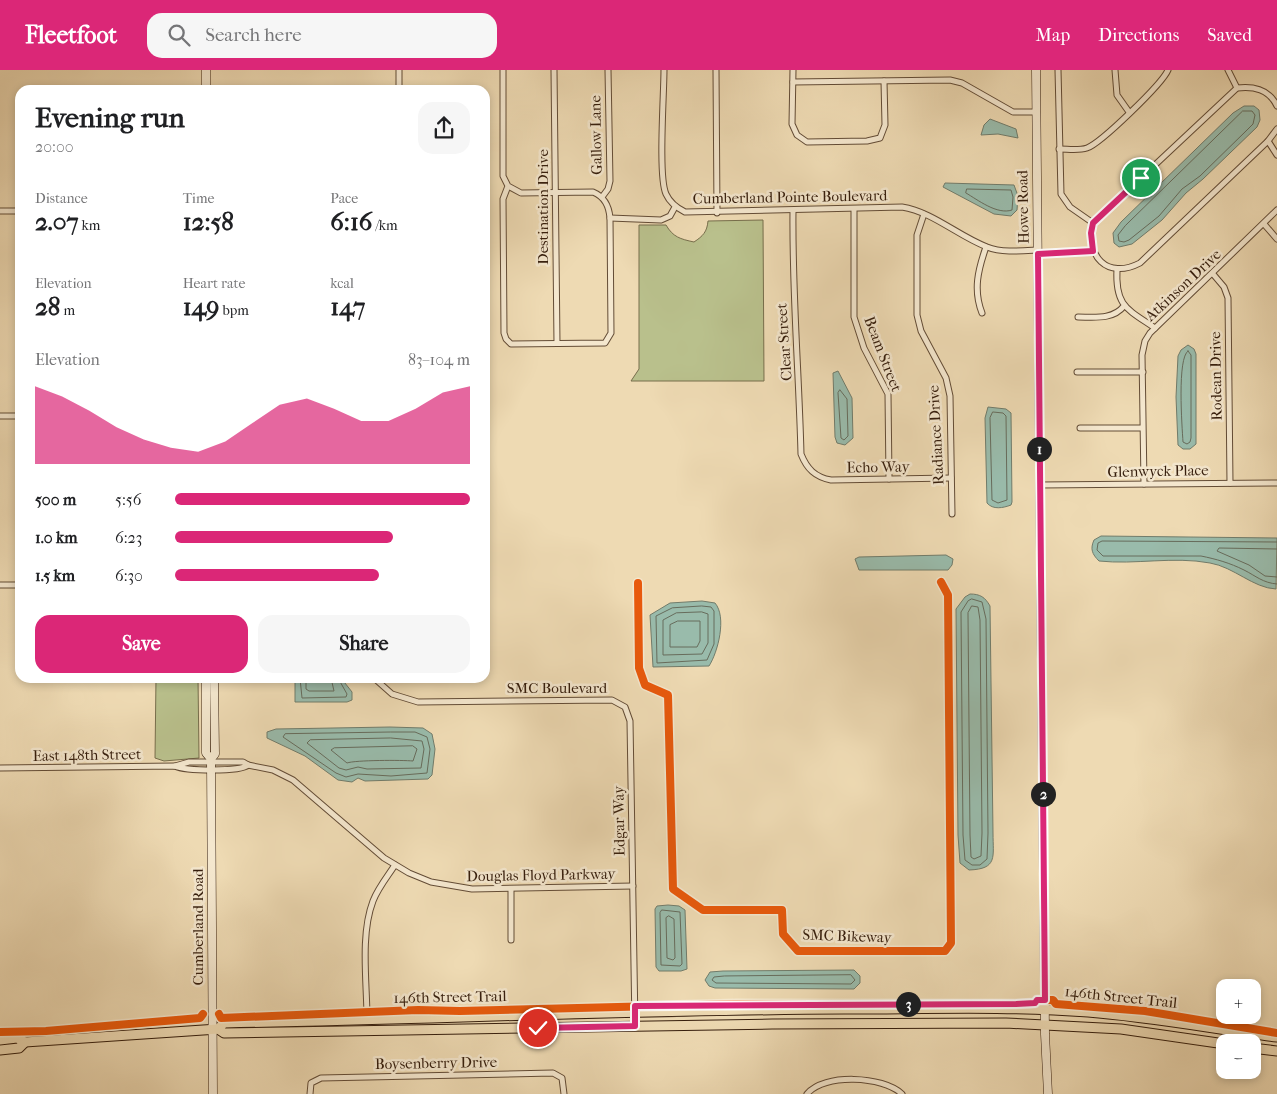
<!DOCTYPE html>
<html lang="en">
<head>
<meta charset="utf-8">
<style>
  :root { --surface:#fff; --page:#f6f6f6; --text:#202124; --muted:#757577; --accent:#db2777 }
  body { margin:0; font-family:"IM FELL French Canon",serif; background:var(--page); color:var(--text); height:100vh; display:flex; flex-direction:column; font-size:19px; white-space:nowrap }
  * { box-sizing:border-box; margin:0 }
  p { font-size:16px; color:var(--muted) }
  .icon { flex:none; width:28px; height:28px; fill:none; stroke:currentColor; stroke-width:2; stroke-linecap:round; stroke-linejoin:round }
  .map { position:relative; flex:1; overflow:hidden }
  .panel { position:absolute; left:15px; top:15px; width:475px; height:598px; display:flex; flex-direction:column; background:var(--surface); border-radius:15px; box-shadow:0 2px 8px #0003 }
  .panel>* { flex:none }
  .buttons { position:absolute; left:1216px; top:909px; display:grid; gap:10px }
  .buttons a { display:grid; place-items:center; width:45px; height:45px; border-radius:10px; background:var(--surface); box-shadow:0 2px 8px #0003; font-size:25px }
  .pin { position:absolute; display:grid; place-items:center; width:42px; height:42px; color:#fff; margin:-21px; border:2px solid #fff; border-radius:50%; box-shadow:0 1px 5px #0007 }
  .km { position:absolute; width:25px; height:25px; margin:-12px; border-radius:50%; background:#222; color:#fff; font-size:14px; line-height:25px; text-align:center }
  .round { display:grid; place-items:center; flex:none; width:52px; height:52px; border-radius:15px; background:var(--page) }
  .overview { display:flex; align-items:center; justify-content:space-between; height:85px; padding:0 20px }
  h1 { font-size:28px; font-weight:700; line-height:38px }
  .metrics { display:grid; grid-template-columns:repeat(3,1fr); gap:8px; height:85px; padding:5px 20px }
  .metrics div { display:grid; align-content:center }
  .metrics b { font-size:25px; font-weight:700 }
  .metrics small { font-size:14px; font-weight:400 }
  .metrics p { font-size:14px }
  .chart { height:140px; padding:10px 20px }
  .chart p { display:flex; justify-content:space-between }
  .chart svg { width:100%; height:90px; margin-top:5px; fill:var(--accent); opacity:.7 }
  .cta { display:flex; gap:10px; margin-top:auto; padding:10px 20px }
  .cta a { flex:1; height:58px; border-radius:15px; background:var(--accent); color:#fff; font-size:20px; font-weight:700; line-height:58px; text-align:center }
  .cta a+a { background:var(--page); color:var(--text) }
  ul { padding:0 20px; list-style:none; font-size:16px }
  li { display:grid; grid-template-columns:80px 60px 1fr; align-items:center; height:38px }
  li i { height:12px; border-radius:6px; background:var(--accent) }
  header { display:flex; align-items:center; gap:30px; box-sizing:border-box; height:70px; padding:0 25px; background:var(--accent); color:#fff }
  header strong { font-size:24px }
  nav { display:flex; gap:28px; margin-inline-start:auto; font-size:18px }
  .search { width:350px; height:45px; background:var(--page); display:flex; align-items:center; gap:12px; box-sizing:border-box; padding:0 18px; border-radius:15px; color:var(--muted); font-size:19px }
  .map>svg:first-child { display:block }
</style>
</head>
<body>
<header>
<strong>Fleetfoot</strong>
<div class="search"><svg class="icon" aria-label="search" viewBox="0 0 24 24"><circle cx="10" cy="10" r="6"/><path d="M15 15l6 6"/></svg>Search here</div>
<nav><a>Map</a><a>Directions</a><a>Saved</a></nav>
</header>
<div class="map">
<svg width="1277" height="1024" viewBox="0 0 1277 1024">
  <rect width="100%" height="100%" fill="#eedab3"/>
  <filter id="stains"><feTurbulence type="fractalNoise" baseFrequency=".004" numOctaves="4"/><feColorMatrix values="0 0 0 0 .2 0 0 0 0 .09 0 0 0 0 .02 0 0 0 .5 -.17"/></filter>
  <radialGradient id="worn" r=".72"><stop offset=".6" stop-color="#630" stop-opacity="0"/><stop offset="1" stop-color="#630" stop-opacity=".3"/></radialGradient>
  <g fill="#b9c08c" stroke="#776e4c">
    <path d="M763,150L764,311H631L639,299V155H666C673,167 680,169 694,172C703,166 707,162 708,151Z"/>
    <path d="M156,608H198L199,688L164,691L155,688Z"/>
  </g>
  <g fill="#99bbab" stroke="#717c6b">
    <path d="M1244,36H1254L1259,40L1260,50L1257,57L1203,109L1186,123L1162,150L1132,174L1119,177L1114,173L1113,163L1121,152L1233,43Z"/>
    <path d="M990,49L1016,59L1018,68L998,64L981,65L984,55Z"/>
    <path d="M945,113L1014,115L1018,126L1017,140L1011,146L994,144L943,117Z"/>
    <path d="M1188,275L1194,279L1196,284V374L1190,379H1183L1178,375L1176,327L1178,286L1181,280Z"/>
    <path d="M838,301L852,328L853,368L845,375L837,373L835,367L833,303Z"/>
    <path d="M988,337L1006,339L1011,343L1012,432L1011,435C1003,438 993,440 987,433L985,348Z"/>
    <path d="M1101,466L1277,468L1276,519C1253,518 1234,497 1210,493C1173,486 1135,495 1099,491C1092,484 1090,479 1094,470Z"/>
    <path d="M946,485L953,489L952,495L948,500H859L855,489L859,487Z"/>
    <path d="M970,524C980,524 985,527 990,536L993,763C993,787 998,799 969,800L960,793L958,765L956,539L965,527Z"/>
    <path d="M702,531L715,533C727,547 718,582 709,596L653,597L650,545L670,533Z"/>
    <path d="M295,608H341L352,622V630L347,632H295Z"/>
    <path d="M390,657L423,658L432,664L435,679L432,705L428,709L365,711L358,708L352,712L338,710L305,686L267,668V662L276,659Z"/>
    <path d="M668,835L679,836L685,840L687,899L681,901H659L656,897L655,839L657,836Z"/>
    <path d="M854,900L860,906V913L854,919L715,918L709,916L705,910L710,902L723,901Z"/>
  </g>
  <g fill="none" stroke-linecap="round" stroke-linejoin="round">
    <g stroke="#676c5c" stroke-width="1">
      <path d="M1243,41H1252L1255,45L1253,54L1247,60L1200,106L1182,119L1159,146L1129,170L1124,172L1119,171L1118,165L1125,156Z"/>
      <path d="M967,119L1011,120L1013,127L1012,140C997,145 978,130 966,123Z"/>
      <path d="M1188,281L1191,285V368L1190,372L1187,374L1183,372C1182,356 1177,288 1188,281Z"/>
      <path d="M840,320L847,329L848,366L844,370L841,368L838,323Z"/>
      <path d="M993,342L1003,343L1006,346L1007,430L998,433L992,430L990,348Z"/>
      <path d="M1277,472L1102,471L1098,473L1097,480L1103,486H1201C1216,489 1230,493 1244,500C1256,506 1263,513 1277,514"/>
      <path d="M1277,479L1219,478L1217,481L1249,495L1265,506L1277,507"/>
      <path d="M972,529L982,532L986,549L988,763L987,789L980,795H972L965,790L963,765L961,542L968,531Z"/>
      <path d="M702,536L711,537L714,541V574L707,590L657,593L656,546L672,538Z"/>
      <path d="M972,536L978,537L980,550L982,763L981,786L974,789L971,787L970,765L968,543Z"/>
      <path d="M702,542L708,544V573L702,584L663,585V550L676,543Z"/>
      <path d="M678,551H700V571L697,577H670V555Z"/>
      <path d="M300,608L302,628L346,627L347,624L338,608"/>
      <path d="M306,608V619L309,621H334L331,608"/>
      <path d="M391,662H415L427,667L430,679L427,703L391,706L358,704L346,707L336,703L283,667L285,664Z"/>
      <path d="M391,668L422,671L424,679L421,698L367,699L358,697L346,700L339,698L307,673L310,670Z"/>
      <path d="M413,676L417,679L413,691C403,690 355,690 347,693L331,680L334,678Z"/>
      <path d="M662,840L680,842L682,894L680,896L661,895L660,843Z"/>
      <path d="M669,846L674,849L675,888L673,890L667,888L666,848Z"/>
      <path d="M851,905L855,910L851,914L716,913L712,910L714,907L724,906Z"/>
    </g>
    <g stroke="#634c36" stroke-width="7">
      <g id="street">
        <path d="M399,0V20"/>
        <path d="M503,0V106L508,116L521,123L593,122C605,127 609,136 610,148L611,263L605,273L511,274L506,269L504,263L503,129L508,116"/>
        <path d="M554,0L557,273"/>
        <path d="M664,0C664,24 658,107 666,124C670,133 677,138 685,142L902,137C933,142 958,166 987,177C1002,183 1021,181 1037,180"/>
        <path d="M716,0L717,143"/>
        <path d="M793,0L792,54L797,65L807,72L867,71L880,68L885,55L884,11"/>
        <path d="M1058,0L1061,124L1070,137L1093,153"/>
        <path d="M1115,0L1117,25L1129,42"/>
        <path d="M1228,0L1237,18"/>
        <path d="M793,12L950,10L962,13L1013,42H1037"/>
        <path d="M1277,36C1269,19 1254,16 1237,18L1093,153C1085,186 1107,210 1140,193L1268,71L1277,59"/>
        <path d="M1268,71L1277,85"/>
        <path d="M1059,79C1068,79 1078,81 1087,78C1101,73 1162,14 1168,0"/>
        <path d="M602,127L608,119L610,111L608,0"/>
        <path d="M854,139V247L864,278L888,324L889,409"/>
        <path d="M0,141H20"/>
        <path d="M793,141C792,222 799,303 801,384C807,399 815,407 831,410L951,408"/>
        <path d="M924,144L917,165V245L921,261L946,308L950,326L952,444"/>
        <path d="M610,148L661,150L670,146L675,137"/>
        <path d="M1264,154L1277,169"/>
        <path d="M1038,184L1093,181"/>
        <path d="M1117,199C1115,236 1127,239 1155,258"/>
        <path d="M1213,204L1224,217L1228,228L1230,413"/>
        <path d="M982,243C973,220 978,200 986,177"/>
        <path d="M1078,247C1094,247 1113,250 1124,236"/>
        <path d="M1077,302H1143"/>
        <path d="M0,346H20"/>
        <path d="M1080,358H1142"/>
        <path d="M1144,414L1142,285L1145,271L1150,263L1277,140"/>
        <path d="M1040,415L1277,413"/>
        <path d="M0,515H20"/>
        <path d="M374,608L392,624L418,632L612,630L625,637L630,651L635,956"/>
        <path d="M175,696L189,692H243L248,695L273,700L293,710L384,788L409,803L431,812L472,819L633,816"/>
        <path d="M0,698L175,696C185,701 240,702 248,695"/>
        <path d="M511,819V870"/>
        <path d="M367,949C367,913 360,865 373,831C378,818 387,807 395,795"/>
        <path d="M310,1024L311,1013L321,1008L553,1003L562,1008L564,1024"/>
        <path d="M807,1024C824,1003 883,1006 902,1024"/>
      </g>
    </g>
    <g stroke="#351d0c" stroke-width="9">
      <g id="secondary">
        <path d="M206,0V20"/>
        <path d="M1036,0L1045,964L1048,1024"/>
        <path d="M206,608V683L211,689L213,1024"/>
        <path d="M211,689L215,684L214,608"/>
      </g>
    </g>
    <g stroke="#351d0c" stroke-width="11">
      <g id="primary">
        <path d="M218,959L224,953C431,949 637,940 844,939C925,939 1007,936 1088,942C1152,947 1214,959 1277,967"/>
        <path d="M0,970L17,968L25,972L218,959L224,963L772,954L1006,953L1121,959L1225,974"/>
        <path d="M1252,978L1277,981"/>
        <path d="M0,980L19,978L25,972"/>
      </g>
    </g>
    <use href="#street" stroke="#f4e7ce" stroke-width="5"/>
    <use href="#secondary" stroke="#f4e7ce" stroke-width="8"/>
    <use href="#primary" stroke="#eedab3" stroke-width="9"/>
    <g stroke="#f4e7ce" stroke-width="11">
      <g id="cycleway">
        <path d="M638,513L639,598L645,615L668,625L673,819L703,840H782L783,864L798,881H945L951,873L948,525L941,512"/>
        <path d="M219,944L221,948L418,940L460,941L737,934H1016L1035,933L1037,930H1053L1056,934L1145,941L1277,963"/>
        <path d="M0,962L46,961L200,948L203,944"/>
      </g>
    </g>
    <use href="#cycleway" stroke="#e8590c" stroke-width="8"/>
  </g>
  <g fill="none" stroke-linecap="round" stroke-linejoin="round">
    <g stroke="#fff" stroke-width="10">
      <path id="route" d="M538,958L635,956V936L1016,934L1035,933L1037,930H1045L1038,184L1093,181L1091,163L1093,153L1141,108"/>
    </g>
    <use href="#route" stroke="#db2777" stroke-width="6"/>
  </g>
  <g text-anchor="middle" stroke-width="5" stroke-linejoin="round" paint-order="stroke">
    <g font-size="15" fill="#351d0c" stroke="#f4e7ce">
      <text transform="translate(596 65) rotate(-91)" y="5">Gallow Lane</text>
      <text transform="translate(790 127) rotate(-1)" y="5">Cumberland Pointe Boulevard</text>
      <text transform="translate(543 137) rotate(-90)" y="5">Destination Drive</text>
      <text transform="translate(1023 137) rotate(-91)" y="5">Howe Road</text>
      <text transform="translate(1183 215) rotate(-43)" y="5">Atkinson Drive</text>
      <text transform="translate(784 272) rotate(-94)" y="5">Clear Street</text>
      <text transform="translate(883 284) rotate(69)" y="5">Beam Street</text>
      <text transform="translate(1216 306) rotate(-91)" y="5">Rodean Drive</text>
      <text transform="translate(936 365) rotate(-93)" y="5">Radiance Drive</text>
      <text transform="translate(878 397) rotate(-1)" y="5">Echo Way</text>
      <text transform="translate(1158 401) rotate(-1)" y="5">Glenwyck Place</text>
      <text x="557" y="623">SMC Boulevard</text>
      <text transform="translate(87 685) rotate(-1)" y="5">East 148th Street</text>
      <text transform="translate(619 751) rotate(-91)" y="5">Edgar Way</text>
      <text transform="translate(541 805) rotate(-1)" y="5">Douglas Floyd Parkway</text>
      <text transform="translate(198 857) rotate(-90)" y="5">Cumberland Road</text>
      <text transform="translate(847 866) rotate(2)" y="5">SMC Bikeway</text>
      <text transform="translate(450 927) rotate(-1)" y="5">146th Street Trail</text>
      <text transform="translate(1121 927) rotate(6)" y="5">146th Street Trail</text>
      <text transform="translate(436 993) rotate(-1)" y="5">Boysenberry Drive</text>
    </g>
  </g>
  <rect width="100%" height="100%" filter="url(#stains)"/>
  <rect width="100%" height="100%" fill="url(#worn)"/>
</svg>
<div class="buttons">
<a>+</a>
<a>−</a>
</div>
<div class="pin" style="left:1141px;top:108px;background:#1e9e55"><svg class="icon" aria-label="arrive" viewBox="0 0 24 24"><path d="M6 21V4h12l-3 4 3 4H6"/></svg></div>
<div class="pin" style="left:538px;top:958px;background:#d93025"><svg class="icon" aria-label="check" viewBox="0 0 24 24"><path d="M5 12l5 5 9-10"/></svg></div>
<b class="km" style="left:1039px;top:379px">1</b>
<b class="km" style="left:1043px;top:724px">2</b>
<b class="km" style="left:908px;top:934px">3</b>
<section class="panel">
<div class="overview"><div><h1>Evening run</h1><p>20:00</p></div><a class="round"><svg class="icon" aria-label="share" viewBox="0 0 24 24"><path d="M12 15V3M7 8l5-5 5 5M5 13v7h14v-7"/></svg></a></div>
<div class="metrics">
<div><p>Distance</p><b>2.07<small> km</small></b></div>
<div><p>Time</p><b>12:58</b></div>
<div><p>Pace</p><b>6:16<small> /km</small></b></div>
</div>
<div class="metrics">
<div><p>Elevation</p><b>28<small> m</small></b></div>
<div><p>Heart rate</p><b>149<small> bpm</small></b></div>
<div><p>kcal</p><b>147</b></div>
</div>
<div class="chart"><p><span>Elevation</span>83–104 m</p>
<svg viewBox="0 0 160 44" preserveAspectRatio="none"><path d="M0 44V6L10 11L20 18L30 26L40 32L50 36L60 38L70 33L80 24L90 15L100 12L110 17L120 23L130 23L140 17L150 9L160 6V44z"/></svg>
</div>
<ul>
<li><b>500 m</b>5:56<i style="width:100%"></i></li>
<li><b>1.0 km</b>6:23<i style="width:74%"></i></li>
<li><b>1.5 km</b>6:30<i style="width:69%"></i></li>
</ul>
<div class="cta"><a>Save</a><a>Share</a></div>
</section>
</div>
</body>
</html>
